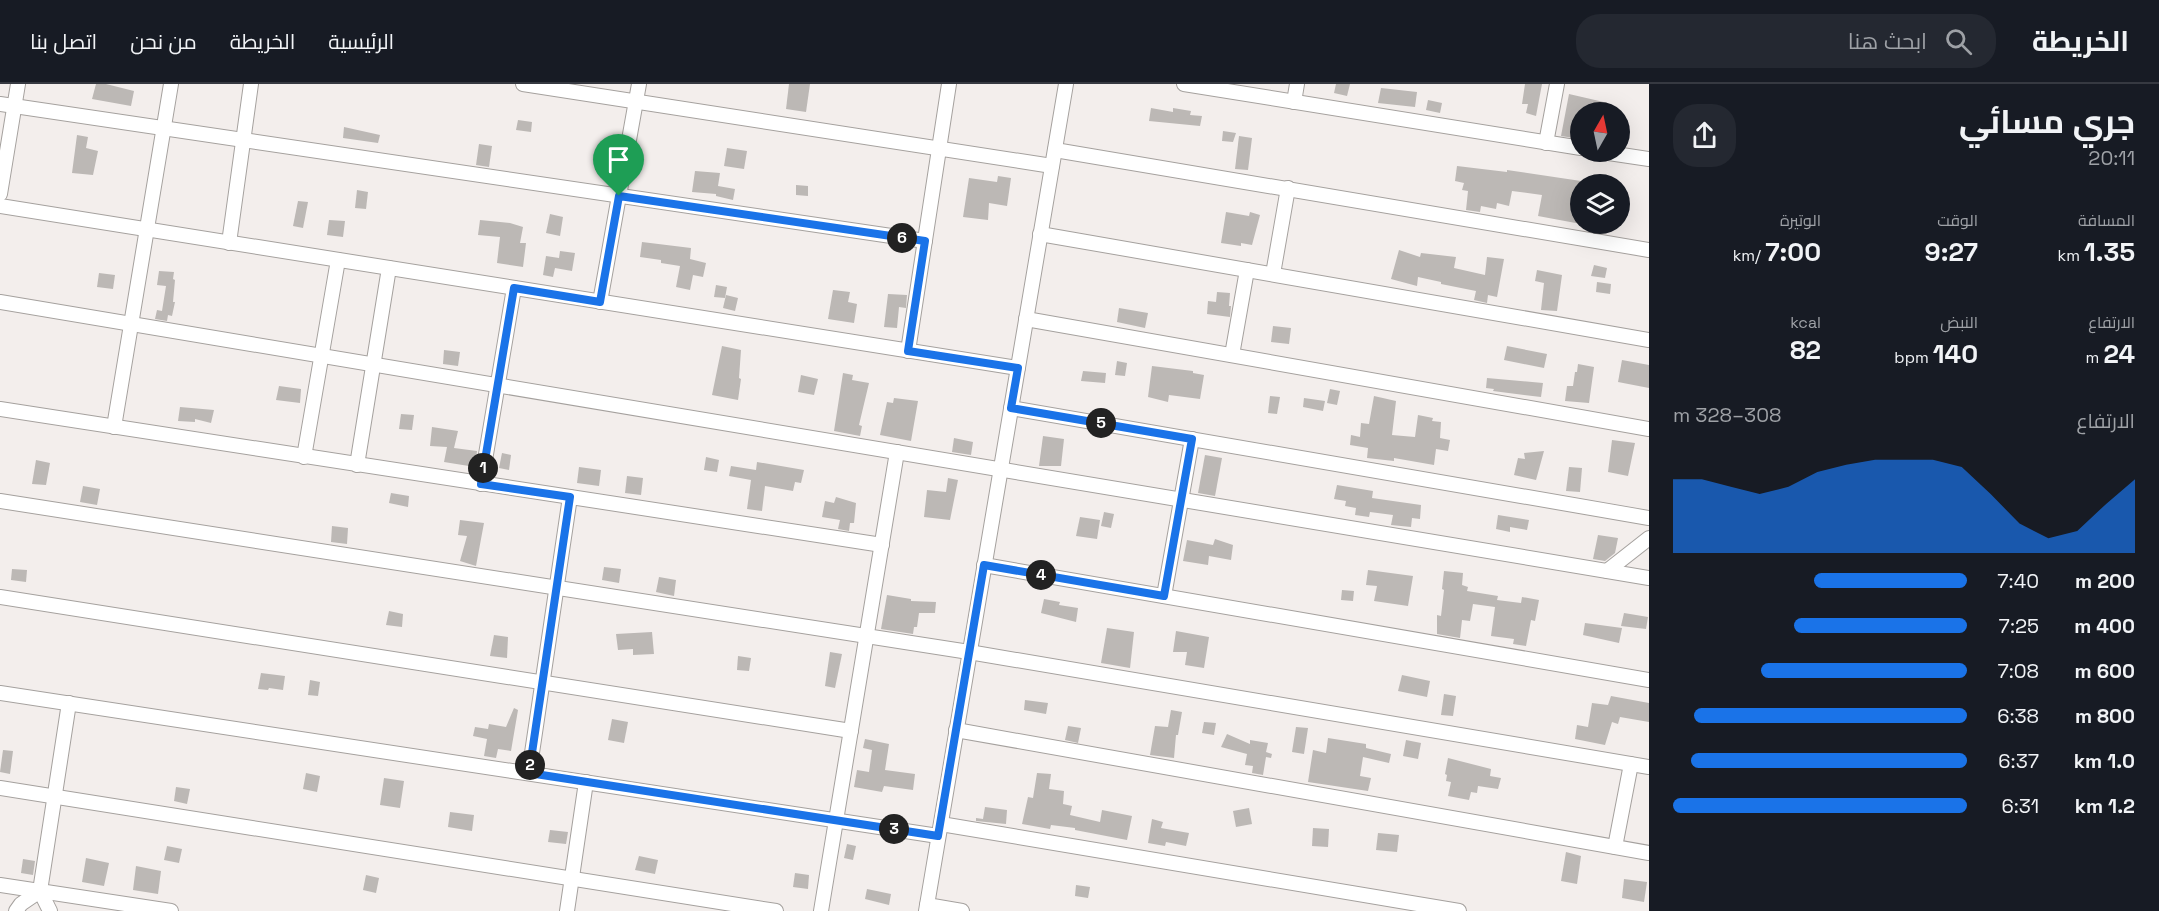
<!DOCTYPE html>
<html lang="ar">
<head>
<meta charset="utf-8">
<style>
  :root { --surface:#171b24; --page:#242831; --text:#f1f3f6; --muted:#9ea1a6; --line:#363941; --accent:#1a73e8 }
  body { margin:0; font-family:"Space Grotesk",Cairo,sans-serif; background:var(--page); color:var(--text); direction:rtl; height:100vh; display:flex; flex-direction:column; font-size:22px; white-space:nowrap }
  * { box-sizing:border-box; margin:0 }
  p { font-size:20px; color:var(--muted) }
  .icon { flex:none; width:33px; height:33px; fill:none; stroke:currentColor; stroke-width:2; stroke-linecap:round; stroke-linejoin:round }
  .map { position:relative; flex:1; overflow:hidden; direction:ltr }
  .panel { display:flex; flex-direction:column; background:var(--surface); width:510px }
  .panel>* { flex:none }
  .needle { width:39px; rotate:9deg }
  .tools { position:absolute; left:1570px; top:18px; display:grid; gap:12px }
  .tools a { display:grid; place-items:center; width:60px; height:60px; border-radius:50%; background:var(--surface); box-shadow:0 6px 24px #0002; font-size:30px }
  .pin { position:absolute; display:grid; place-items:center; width:51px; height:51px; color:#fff; margin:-62px -26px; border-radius:50% 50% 50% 0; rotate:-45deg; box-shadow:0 0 6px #0007 }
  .pin .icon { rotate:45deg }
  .km { position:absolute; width:30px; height:30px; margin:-15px; border-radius:50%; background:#222; color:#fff; font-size:16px; line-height:30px; text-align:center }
  .round { display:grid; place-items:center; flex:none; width:63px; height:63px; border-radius:24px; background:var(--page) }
  .summary { display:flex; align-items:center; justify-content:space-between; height:102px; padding:0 24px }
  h1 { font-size:33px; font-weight:700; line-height:45px }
  .stats { display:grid; grid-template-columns:repeat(3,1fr); gap:9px; height:102px; padding:6px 24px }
  .stats div { display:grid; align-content:center }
  .stats b { font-size:26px; font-weight:700 }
  .stats small { font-size:16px; font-weight:400 }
  .stats p { font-size:16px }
  .chart { height:168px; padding:12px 24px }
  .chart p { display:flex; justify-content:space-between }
  .chart svg { width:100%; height:108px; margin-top:6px; fill:var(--accent); opacity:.7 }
  ul { padding:0 24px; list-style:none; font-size:20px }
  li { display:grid; grid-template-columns:96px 72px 1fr; align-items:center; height:45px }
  li i { height:15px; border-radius:8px; background:var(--accent) }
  header { display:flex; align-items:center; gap:36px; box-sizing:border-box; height:84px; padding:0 30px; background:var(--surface); border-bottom:2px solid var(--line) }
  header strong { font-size:28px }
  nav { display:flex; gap:33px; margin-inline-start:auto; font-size:21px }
  .search { width:420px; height:54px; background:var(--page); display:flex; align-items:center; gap:15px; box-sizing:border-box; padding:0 21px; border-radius:24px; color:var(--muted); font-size:22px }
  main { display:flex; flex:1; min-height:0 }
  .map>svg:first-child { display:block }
</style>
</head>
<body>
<header>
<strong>الخريطة</strong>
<div class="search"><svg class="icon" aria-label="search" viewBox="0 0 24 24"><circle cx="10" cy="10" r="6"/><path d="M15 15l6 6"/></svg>ابحث هنا</div>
<nav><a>الرئيسية</a><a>الخريطة</a><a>من نحن</a><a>اتصل بنا</a></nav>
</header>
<main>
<section class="panel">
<div class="summary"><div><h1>جري مسائي</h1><p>20:11</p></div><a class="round"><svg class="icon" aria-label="share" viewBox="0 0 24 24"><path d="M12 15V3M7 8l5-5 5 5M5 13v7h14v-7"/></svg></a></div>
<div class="stats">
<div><p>المسافة</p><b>1.35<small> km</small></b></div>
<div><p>الوقت</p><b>9:27</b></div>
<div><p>الوتيرة</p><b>7:00<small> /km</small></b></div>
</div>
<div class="stats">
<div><p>الارتفاع</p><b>24<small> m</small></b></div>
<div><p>النبض</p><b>140<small> bpm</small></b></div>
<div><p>kcal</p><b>82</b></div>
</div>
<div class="chart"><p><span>الارتفاع</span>308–328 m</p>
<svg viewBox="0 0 160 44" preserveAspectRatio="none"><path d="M0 44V14L10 14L20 17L30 20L40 17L50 11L60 8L70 6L80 6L90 6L100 9L110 20L120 32L130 38L140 35L150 24L160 14V44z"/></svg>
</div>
<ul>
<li><b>200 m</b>7:40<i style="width:52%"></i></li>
<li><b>400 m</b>7:25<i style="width:59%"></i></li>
<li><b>600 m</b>7:08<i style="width:70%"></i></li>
<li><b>800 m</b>6:38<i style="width:93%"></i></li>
<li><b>1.0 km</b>6:37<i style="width:94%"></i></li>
<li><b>1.2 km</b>6:31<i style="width:100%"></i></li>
</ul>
</section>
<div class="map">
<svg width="1649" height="827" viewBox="0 0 1649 827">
  <rect width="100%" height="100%" fill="#f3eeec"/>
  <g fill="#bcb8b5">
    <path d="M96,0H106L134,7L131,22L92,15Z"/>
    <path d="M789,0H810L806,28L786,25Z"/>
    <path d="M1336,0H1350L1347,12L1334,9Z"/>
    <path d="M1525,0H1542L1536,32L1526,29L1528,20H1522Z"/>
    <path d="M1381,4L1417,8L1415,23L1378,19Z"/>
    <path d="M1569,10L1608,19L1606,28H1581V55L1561,52Z"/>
    <path d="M1428,16L1442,19L1440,29L1426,26Z"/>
    <path d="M1151,24L1173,28V24L1191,27L1190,31L1202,32L1200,42L1149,37Z"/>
    <path d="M518,36L532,38L531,48L516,46Z"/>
    <path d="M344,43L380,51L378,59L343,54Z"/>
    <path d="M1223,47L1236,49L1233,58L1222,57Z"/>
    <path d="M77,51L88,53L86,64L98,67L93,91L72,89Z"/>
    <path d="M1239,52L1252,54L1248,86L1235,85Z"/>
    <path d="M479,60L492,62L489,83L476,81Z"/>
    <path d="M727,64L747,67L744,85L724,82Z"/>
    <path d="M1457,82L1507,88V86L1581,97V140L1538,132L1542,111L1512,107L1509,122L1497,119L1496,125L1481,122L1480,128L1466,126L1468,107L1462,106L1464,99L1455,97Z"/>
    <path d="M695,87L720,89L718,102L735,105L733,116L716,112V110L692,108Z"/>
    <path d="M998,92L1011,94L1007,122L989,119L988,136L963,133L969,94L997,98Z"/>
    <path d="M796,101L808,102V112L796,111Z"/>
    <path d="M357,106L368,108L366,125L355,124Z"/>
    <path d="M298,117L308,118L303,144L293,142Z"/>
    <path d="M1226,128L1249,132L1250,128L1260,131L1252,161L1241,159V162L1221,159Z"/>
    <path d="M550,130L563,133L560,152L546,149Z"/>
    <path d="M329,136L345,137L343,153L327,151Z"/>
    <path d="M480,136L510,139L523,143L520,159H526L523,183L497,179L500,153L478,151Z"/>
    <path d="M642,158L691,164L690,175L706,179L703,193L693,191L690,206L676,203L680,182L661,179V176L640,173Z"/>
    <path d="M1399,166L1420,173L1421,169L1456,173L1454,184L1485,191L1487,173L1504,175L1497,213L1488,211L1487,219L1474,216L1476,207L1441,200V198L1418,193L1417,202L1391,195Z"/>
    <path d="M560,167L575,169L572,187L555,184L553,193L543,191L546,172L559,174Z"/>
    <path d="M1594,181L1607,184L1605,194L1591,192Z"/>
    <path d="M1537,186L1562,191L1557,227L1541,226L1544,199L1535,197Z"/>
    <path d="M159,187L174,188L173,195L175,196L173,218H175L172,232L168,231L167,237L155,235L157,226L162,227L166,202L157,201Z"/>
    <path d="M99,189L115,191L113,205L97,203Z"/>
    <path d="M1597,198L1611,200L1610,210L1596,208Z"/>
    <path d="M716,201L727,203L725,214L714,213Z"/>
    <path d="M833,206L850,208L848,218L857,220L854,239L828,235Z"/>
    <path d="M1217,208L1230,209L1229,222H1231L1230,233L1207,230L1208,217L1216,218Z"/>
    <path d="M888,210L907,211L906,224L899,223L897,244L884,243Z"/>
    <path d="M726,211L738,214L735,227L723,224Z"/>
    <path d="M1119,224L1148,229L1145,244L1117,238Z"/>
    <path d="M1273,242L1291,244L1289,260L1271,258Z"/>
    <path d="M722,262L741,266L739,294L741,295L738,316L712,311Z"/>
    <path d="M1507,262L1547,270L1544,284L1504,276Z"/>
    <path d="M444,266L460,268L458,282L443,280Z"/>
    <path d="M1622,276L1649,281V304L1618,298Z"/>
    <path d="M1117,277L1127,279L1125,292L1115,291Z"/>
    <path d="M1578,280L1594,283L1589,319L1565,317L1567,302H1573L1575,288H1577Z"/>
    <path d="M1152,282L1193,287V289L1204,291L1200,315L1169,311L1168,318L1148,313Z"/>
    <path d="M1083,287L1106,289L1105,299L1081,297Z"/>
    <path d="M843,289L853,291L852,296L869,299L859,341L862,342L860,352L834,347Z"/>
    <path d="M801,291L818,295L814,311L798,308Z"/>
    <path d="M1487,294L1543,299L1541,313L1493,307L1494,305L1486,304Z"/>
    <path d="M279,302L301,305L300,319L276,316Z"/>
    <path d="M1330,305L1340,307L1337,321L1327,319Z"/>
    <path d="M1270,312L1280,313L1277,330L1268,329Z"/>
    <path d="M1374,312L1396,317L1392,351L1415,353L1418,331L1433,334L1432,337L1441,338L1440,354L1450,356L1448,367L1436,365L1434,381L1394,374V377L1367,374L1368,364L1350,361L1351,351L1360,353L1361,339L1369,340Z"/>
    <path d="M894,314L918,317L911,357L880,351L887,318L893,319Z"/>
    <path d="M1304,314L1325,317L1323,327L1303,323Z"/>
    <path d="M180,323L214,326L211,339L195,335V338L178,337Z"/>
    <path d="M401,330L414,331L412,346L399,345Z"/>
    <path d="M432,343L458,347L454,364L477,367L475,383L444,378L447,363L430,362Z"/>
    <path d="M1043,352L1064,355L1061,382H1039Z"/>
    <path d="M954,354L973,358L971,371L952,368Z"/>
    <path d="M1612,356L1635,359L1628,392L1608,388Z"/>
    <path d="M1544,367L1536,396L1514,391L1518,374L1525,375L1524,369Z"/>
    <path d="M502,369L511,371L509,386L499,384Z"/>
    <path d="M1205,371L1222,374L1215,412L1198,409Z"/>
    <path d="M706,373L719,376L717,388L704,386Z"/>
    <path d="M36,376L50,379L46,401L32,400Z"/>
    <path d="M757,378L804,386L801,399L795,398L793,407L765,402L762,427L747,425L751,396L729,392L731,382L756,386Z"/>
    <path d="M579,383L601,386L599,402L577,399Z"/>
    <path d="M1569,383L1582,384L1580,408L1566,407Z"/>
    <path d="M627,392L643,394L641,411L625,409Z"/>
    <path d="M948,394L958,396L950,436L924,433L927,406L946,408Z"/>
    <path d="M1337,401L1373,407L1372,414L1421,421L1420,435L1412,434L1411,443L1391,441L1393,431L1370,428L1369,433L1355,431L1356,424L1345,422L1346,417L1334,415Z"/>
    <path d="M83,402L100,405L97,421L80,418Z"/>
    <path d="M391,409L409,412L408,423L389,419Z"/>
    <path d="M836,413L856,419L854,439H850L849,447L838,445L840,436L822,433L825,417L834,419Z"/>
    <path d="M1104,428L1114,430L1111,444L1101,442Z"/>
    <path d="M1498,431L1529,436L1527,446L1510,443V448L1496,445Z"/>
    <path d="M1080,433L1100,436L1097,455L1076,452Z"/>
    <path d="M460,436L484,439L476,482L460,477L467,452L458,451Z"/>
    <path d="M332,442L348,444L347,460L331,458Z"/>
    <path d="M1598,451L1618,454L1615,469L1605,477L1593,475Z"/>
    <path d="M1215,455L1233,461L1231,476L1209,472L1208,481L1183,477L1187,456L1213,461Z"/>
    <path d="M604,483L621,485L619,499L602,496Z"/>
    <path d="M12,485L27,486L26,498L11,496Z"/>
    <path d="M1368,486L1413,492L1408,522L1374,517L1377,502L1366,501Z"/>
    <path d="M1444,487L1463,489L1462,501L1468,503L1467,507L1498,512L1497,516L1521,519L1522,513L1539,516L1535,537L1531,536L1526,562L1513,560L1514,555L1491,552L1495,523L1473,520L1470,537L1462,536L1460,554L1437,550V531L1441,532L1444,506L1442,505Z"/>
    <path d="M659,493L676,496L674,512L656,508Z"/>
    <path d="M1342,506L1354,507L1353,517L1341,516Z"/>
    <path d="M887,511L911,515V517L936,518L935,529H919L917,543H914L913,550L881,545Z"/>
    <path d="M1044,515L1060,518L1059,521L1078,524L1076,538L1041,529Z"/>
    <path d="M389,527L403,530L402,543L386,541Z"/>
    <path d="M1624,529L1648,533L1646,545L1621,542Z"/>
    <path d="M1585,539L1622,544L1619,559L1583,551Z"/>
    <path d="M1107,544L1134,548L1130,584L1101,579Z"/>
    <path d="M1176,547L1209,553L1204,584L1185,581L1187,568H1173Z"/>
    <path d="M652,548L654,570L633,571V565L618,566L616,550Z"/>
    <path d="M494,551L508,553L507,574L490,572Z"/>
    <path d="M830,568L842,570L835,604L825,602Z"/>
    <path d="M738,572L751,574L749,587L737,586Z"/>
    <path d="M261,589L285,592L283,606L269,604L268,606L258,605Z"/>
    <path d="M1402,591L1430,597L1427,613L1398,607Z"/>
    <path d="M310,596L320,598L318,612L308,611Z"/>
    <path d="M1444,610L1456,612L1453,632L1441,631Z"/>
    <path d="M1611,612L1649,619V638L1620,633L1618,640L1612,638L1605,661L1575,655L1577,641L1588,643L1592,619L1608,621Z"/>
    <path d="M1025,616L1048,619L1046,630L1024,626Z"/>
    <path d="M514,624L518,626L511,667L498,665L496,674L484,672L487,655L473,652L475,643L488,645L489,640L506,643Z"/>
    <path d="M1171,626L1182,628L1178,651H1176L1174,674L1150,671L1155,642L1168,643Z"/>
    <path d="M612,635L628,638L624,659L608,656Z"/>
    <path d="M1204,638L1216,639L1214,651L1202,649Z"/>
    <path d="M1068,642L1081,644L1078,659L1065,656Z"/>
    <path d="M1296,643L1308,644L1304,670L1292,668Z"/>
    <path d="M1227,650L1250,660V656L1268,659L1266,668L1272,670L1271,674L1266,673L1263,691L1252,689L1253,682L1245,681L1247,670L1221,663Z"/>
    <path d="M1328,654L1366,660V664L1391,670L1389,679L1363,673L1360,692L1371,694L1368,707L1308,698L1313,666L1326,669Z"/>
    <path d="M865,655L889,660L885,686L915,690L913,706L884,702L882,708L854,703L857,686L869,688L872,666L863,664Z"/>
    <path d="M1406,656L1421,659L1418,675L1403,672Z"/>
    <path d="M3,666L13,667L10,690L0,688Z"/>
    <path d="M1448,674L1491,685L1490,692L1501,694L1498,705L1478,702L1477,709L1471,708L1469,716L1448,712L1451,698L1446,697L1447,691L1445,690Z"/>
    <path d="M306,689L320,692L317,708L303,705Z"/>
    <path d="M1037,689L1051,690L1049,705L1064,707L1063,720L1072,722L1070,731L1100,738L1102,726L1132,732L1127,756L1075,746V744L1051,741L1050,745L1022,740L1028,713L1033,714Z"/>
    <path d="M384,694L404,697L400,724L380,721Z"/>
    <path d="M176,703L190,705L187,720L174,717Z"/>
    <path d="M985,723L1007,726L1006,740L976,737V734L983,735Z"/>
    <path d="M1249,724L1252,740L1236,743L1233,727Z"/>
    <path d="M450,728L474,731L472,747L448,743Z"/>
    <path d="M1152,735L1163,738L1161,744L1189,749L1186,762L1166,758L1165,762L1148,759Z"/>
    <path d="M1313,744L1329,745L1328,763L1312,762Z"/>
    <path d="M550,746L568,748L566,760L548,758Z"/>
    <path d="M1378,749L1399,751L1397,768L1376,766Z"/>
    <path d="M847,760L856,762L853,776L844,774Z"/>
    <path d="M167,762L182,765L179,779L164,776Z"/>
    <path d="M1566,768L1581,772L1577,800L1561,797Z"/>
    <path d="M639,772L658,776L655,790L635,786Z"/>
    <path d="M86,774L109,779L104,802L82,798Z"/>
    <path d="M23,775L35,777L33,791L21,789Z"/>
    <path d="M136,782L161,787L158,810L133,806Z"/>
    <path d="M795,789L809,791L808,805L793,803Z"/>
    <path d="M366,791L379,794L376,809L363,806Z"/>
    <path d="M1624,795L1647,798L1644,818L1622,814Z"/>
    <path d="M1076,801L1090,803L1088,814L1075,812Z"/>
    <path d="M867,805L891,810L889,821L865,815Z"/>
  </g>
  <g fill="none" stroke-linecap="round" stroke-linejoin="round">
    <g stroke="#a5a19e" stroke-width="16">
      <g id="minor">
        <path d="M523,0L1052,82"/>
        <path d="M1184,0L1581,64"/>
        <path d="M1294,18L1297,0"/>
        <path d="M0,20L925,157"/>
        <path d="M1546,59L1557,0"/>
        <path d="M1055,66L1649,166"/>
        <path d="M1602,68L1649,75"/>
        <path d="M0,110L18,0"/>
        <path d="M0,122L1018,284"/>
        <path d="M1040,150L1649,256"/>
        <path d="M229,159L251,0"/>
        <path d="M1273,190L1288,104"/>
        <path d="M0,218L1649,494"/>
        <path d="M600,218L639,0"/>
        <path d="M1026,235L1649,345"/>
        <path d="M908,267L949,0"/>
        <path d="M1232,271L1247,186"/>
        <path d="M1011,324L1649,434"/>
        <path d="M0,325L882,461"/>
        <path d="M114,343L171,0"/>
        <path d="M304,373L338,176"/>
        <path d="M357,381L389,184"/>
        <path d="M481,400L514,204"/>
        <path d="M0,417L969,568L1649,683"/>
        <path d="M984,481L1649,596"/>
        <path d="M1607,487L1649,454"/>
        <path d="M1164,512L1192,355"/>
        <path d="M0,513L851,647"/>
        <path d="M0,609L938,752"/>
        <path d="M956,646L1649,769"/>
        <path d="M529,689L570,413"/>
        <path d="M0,704L776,827"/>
        <path d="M941,740L1459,827"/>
        <path d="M1615,763L1631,680"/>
        <path d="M0,801L171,827"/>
        <path d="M40,807L69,619"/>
        <path d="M927,821L962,827"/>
        <path d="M16,827L21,820L40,807L50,827"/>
        <path d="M567,827L586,698"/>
        <path d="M821,827L897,368"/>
        <path d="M926,827L1066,0"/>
      </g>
    </g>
    <use href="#minor" stroke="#fff" stroke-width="14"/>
  </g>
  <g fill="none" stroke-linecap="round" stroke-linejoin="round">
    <g stroke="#fff" stroke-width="12">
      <path id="route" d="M619,112L925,157L908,267L1018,284L1011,324L1192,355L1164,512L984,481L938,752L529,689L570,413L481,400L514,204L600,218Z"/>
    </g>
    <use href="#route" stroke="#1a73e8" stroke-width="8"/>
  </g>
</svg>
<div class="tools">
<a><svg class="needle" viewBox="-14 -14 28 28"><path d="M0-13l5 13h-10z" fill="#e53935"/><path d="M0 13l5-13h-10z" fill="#9ea1a6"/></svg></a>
<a><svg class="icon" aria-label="layers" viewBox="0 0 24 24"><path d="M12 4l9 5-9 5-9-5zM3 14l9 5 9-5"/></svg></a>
</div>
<div class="pin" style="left:619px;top:112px;background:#1e9e55"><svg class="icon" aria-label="arrive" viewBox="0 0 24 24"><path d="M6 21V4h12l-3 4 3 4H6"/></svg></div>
<b class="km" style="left:483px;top:384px">1</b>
<b class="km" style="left:530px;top:681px">2</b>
<b class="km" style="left:894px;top:745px">3</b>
<b class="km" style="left:1041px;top:491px">4</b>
<b class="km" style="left:1101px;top:339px">5</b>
<b class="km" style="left:902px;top:154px">6</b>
</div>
</main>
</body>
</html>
